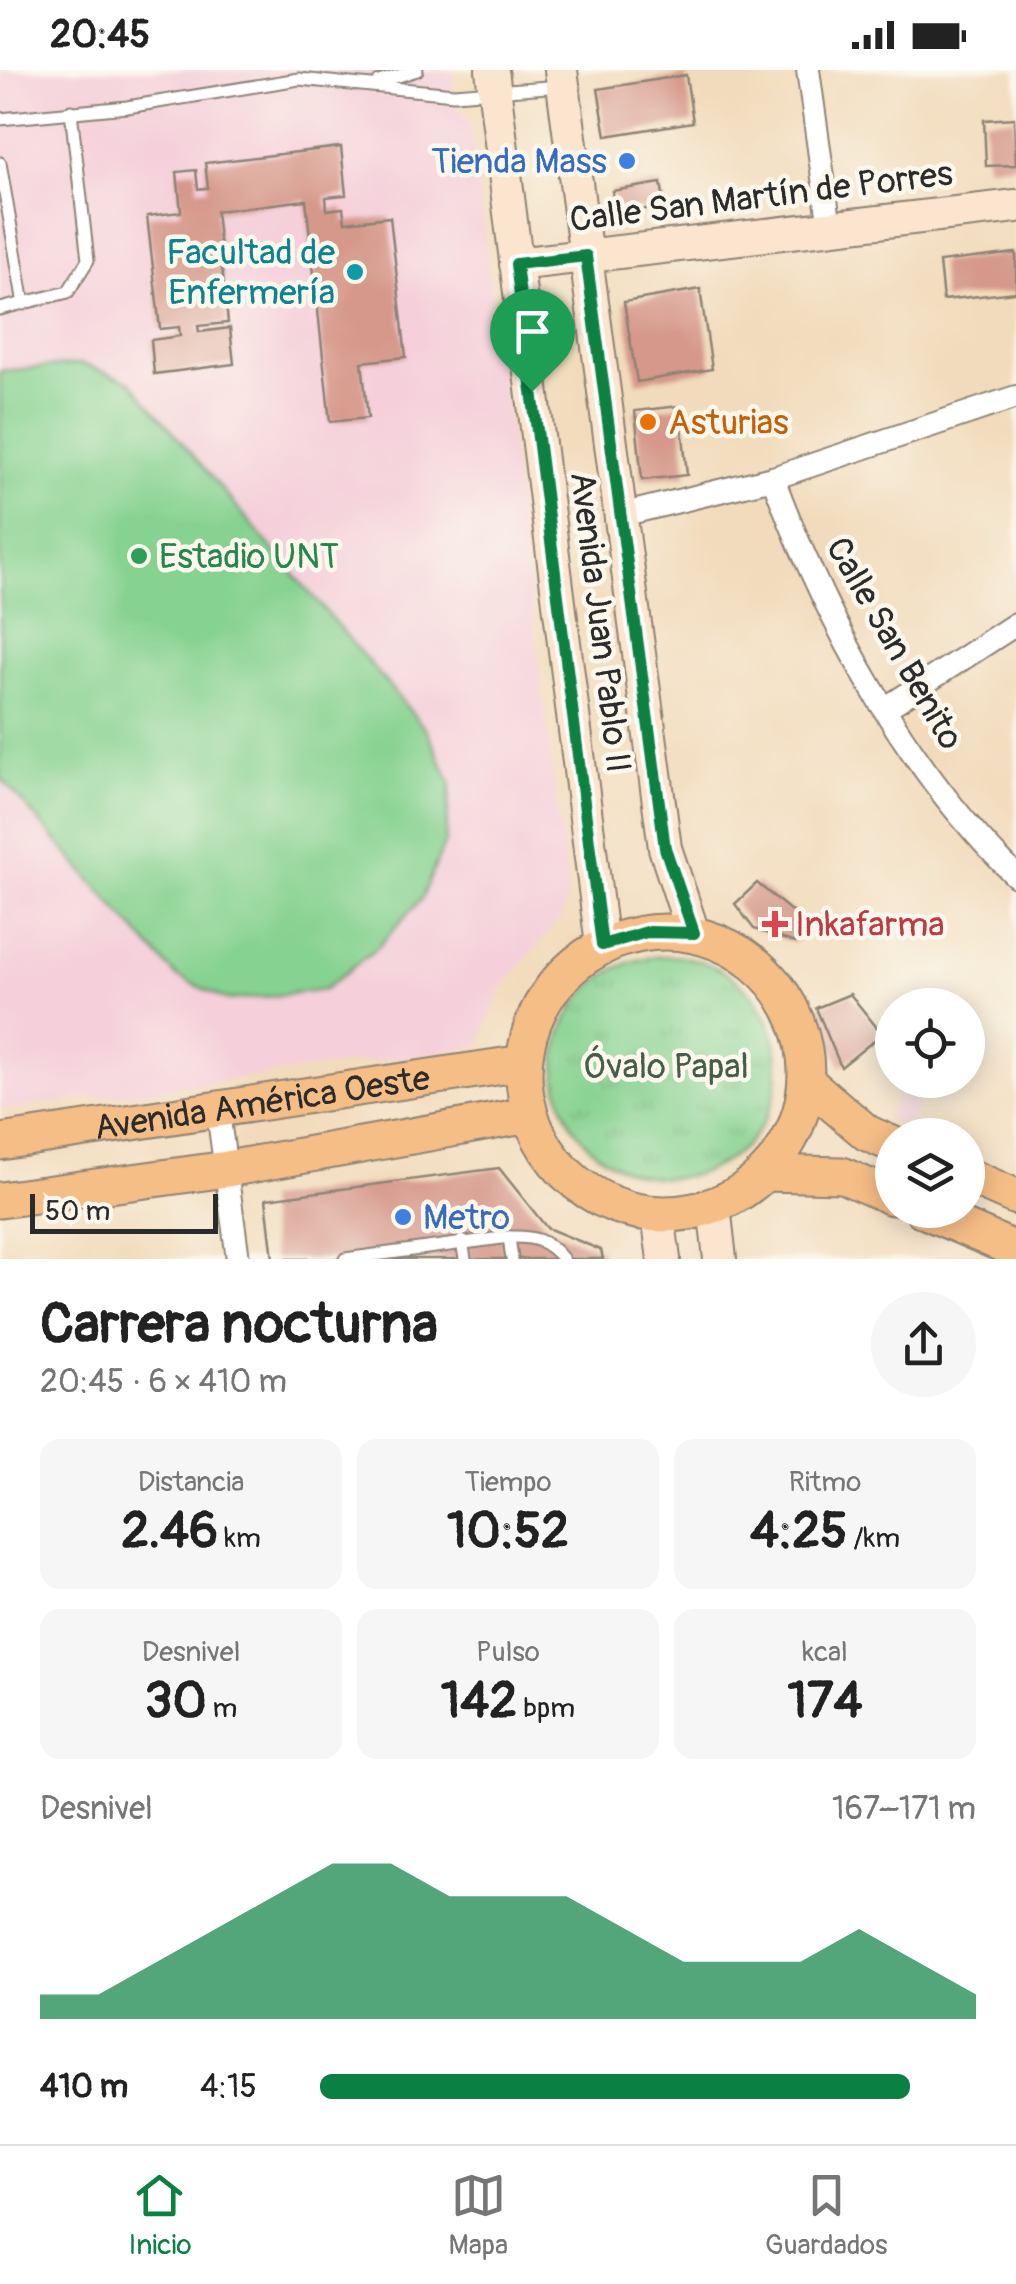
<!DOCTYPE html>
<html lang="es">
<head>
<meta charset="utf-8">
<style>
  :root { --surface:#fff; --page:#f6f6f6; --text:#222; --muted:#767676; --line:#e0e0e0; --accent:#0b8043 }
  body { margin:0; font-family:Pangolin,sans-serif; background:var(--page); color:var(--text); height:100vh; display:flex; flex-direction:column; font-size:38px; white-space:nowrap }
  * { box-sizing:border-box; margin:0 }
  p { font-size:32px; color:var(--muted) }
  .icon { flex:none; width:55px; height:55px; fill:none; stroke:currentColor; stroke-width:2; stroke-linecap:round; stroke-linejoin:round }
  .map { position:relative; height:1189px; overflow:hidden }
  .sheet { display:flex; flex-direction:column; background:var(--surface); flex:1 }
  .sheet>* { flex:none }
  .fabs { position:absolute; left:875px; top:918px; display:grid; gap:20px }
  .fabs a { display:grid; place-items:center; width:110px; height:110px; border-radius:50%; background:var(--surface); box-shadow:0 5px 25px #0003; font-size:50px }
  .scale { position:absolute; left:30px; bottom:25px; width:188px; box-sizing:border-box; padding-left:10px; border:5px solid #2b2b2b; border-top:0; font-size:28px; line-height:35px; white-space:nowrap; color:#2b2b2b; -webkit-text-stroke:8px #fbf7ec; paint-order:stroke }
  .pin { position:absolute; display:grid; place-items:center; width:85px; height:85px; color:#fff; margin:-102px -42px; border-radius:50% 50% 50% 0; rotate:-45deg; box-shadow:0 0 10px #0007 }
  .pin .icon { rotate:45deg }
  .round { display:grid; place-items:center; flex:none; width:105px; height:105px; border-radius:52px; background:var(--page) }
  .overview { display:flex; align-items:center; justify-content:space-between; height:170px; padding:0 40px }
  h1 { font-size:55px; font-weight:700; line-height:75px }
  .stats { display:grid; grid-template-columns:repeat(3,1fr); gap:15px; height:170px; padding:10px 40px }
  .stats div { display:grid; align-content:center; border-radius:20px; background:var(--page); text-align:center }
  .stats b { font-size:50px; font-weight:700 }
  .stats small { font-size:28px; font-weight:400 }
  .stats p { font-size:28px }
  .chart { height:280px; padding:20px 40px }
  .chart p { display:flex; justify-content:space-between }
  .chart svg { width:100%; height:180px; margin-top:10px; fill:var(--accent); opacity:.7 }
  ul { padding:0 40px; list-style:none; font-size:32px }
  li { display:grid; grid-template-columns:160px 120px 1fr; align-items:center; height:75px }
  li i { height:25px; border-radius:12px; background:var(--accent) }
  .status { display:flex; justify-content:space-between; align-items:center; height:70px; padding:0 50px; background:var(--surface); direction:ltr }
  .status svg { height:28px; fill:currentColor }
  .dock { display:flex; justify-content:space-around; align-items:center; height:140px; border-top:2px solid var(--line); background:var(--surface); font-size:28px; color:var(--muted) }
  .dock a { display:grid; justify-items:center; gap:5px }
  .dock .selected { color:var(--accent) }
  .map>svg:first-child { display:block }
</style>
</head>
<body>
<div class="status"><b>20:45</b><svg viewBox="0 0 49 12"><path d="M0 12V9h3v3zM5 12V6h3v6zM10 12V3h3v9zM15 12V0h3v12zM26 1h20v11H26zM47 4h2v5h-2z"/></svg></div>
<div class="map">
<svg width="1016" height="1189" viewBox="0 0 1016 1189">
  <defs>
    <pattern id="park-tufts" width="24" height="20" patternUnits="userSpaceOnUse" patternTransform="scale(2.5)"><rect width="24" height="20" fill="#86d290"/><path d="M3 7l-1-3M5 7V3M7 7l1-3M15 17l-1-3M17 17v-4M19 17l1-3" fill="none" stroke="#74b47c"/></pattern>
  </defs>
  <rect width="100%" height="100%" fill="#fbf7ec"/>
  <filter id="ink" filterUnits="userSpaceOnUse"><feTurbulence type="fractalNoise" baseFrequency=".01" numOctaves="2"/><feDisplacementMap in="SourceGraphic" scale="20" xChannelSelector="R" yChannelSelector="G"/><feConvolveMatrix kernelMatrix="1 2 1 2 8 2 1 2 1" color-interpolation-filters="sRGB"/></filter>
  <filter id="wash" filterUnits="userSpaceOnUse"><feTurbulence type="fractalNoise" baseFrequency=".0048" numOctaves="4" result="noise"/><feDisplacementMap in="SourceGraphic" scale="40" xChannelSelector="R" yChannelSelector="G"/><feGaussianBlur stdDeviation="2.25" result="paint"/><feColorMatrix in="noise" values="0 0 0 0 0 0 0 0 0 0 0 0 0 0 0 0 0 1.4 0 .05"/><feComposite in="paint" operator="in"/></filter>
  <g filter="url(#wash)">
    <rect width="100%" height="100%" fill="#f2dbbc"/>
    <g fill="#f5cfda">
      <path d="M0,0H453L454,34L470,52L568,823L561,848L501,918L478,977L0,1040Z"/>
      <path d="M909,1010H938L904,1056L886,1047Z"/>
    </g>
    <path fill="#86d290" stroke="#587e5e" stroke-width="2.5" d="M81,294L130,311L427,661L451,713L445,772L422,828L378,877L325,919L266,927L227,930L176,906L0,707V301Z"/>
    <circle fill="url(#park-tufts)" stroke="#587e5e" stroke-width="2.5" cx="667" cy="997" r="111"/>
    <g id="blocks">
      <g fill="#d6988a">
        <path d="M686,5L693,52L606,66L598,19Z"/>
        <path d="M1014,48L1016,95L986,96L984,50Z"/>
        <path d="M341,77L346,125L326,127L327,140L343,138L345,152L390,147L406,287L362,292L368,348L330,352L306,130L216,141L228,253L198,256L199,262L230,258L234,294L154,304L151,270L180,266L179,257L160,259L147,146L181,142L177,102L196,100L198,119L208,118L205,93Z"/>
        <path d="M661,113L665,136L616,144L612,121Z"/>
        <path d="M1016,183V222L943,230L939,192Z"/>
        <path d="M700,219L712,299L637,312L624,232Z"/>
        <path d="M680,336L687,405L642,410L635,341Z"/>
        <path d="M757,813L802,850L795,873L754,859L735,834Z"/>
        <path d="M850,924L882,964L841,997L816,938Z"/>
        <path d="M499,1098L547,1158L601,1180L603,1189H273L266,1129Z"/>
      </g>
    </g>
  </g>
  <g filter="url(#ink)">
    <use href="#blocks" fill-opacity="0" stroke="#8e8374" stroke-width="2.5"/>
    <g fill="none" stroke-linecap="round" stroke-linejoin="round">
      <g stroke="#8e8374" stroke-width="15">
        <g id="lane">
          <path d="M379,12L417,0"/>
          <path d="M0,49L127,37L299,9L454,24L562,16"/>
          <path d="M0,93L24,234"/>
          <path d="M0,239L68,222L88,190L71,41"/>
          <path d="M509,1167C534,1166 547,1170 563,1189"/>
          <path d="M462,1171L465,1189"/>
          <path d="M345,1189L509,1167L512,1189"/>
        </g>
      </g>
      <g stroke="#8e8374" stroke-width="26">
        <g id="street">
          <path d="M808,0L830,158"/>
          <path d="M773,408C826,551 905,698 1016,806"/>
          <path d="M621,445L773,408L1016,327"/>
          <path d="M886,638L1016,554"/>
          <path d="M218,1042L238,1189"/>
        </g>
      </g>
      <g stroke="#8e8374" stroke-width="36">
        <g id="secondary">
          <path d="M492,0L602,875"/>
          <path d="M561,0L665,778L693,863"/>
          <path d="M516,194L1016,136"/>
          <path d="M714,1136L720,1189"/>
          <path d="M658,1145L664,1189"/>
        </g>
      </g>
      <g stroke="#8e8374" stroke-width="39">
        <g id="primary">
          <circle cx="665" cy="1003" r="141"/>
          <path d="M807,1012L867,1063L892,1074"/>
          <path id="s1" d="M0,1072L523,993"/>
          <path d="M765,1103L842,1105L892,1127"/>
          <path d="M968,1106L1016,1127"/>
          <path d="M0,1130L227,1099L529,1045"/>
          <path d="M923,1140L1016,1180"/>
        </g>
      </g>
      <use href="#lane" stroke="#fff" stroke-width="11"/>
      <use href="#street" stroke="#fff" stroke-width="22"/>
      <use href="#secondary" stroke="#fbe5cf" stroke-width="32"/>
      <use href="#primary" stroke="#f6be87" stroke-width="35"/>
    </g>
  </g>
  <g fill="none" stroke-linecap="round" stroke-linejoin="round" filter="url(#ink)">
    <g stroke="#fff" stroke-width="20">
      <path id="route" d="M586,186L665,778L694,863L647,862L602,875L516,194Z"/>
    </g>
    <use href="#route" stroke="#0b8043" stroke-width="12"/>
  </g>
  <g fill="#3f7fe0" stroke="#fbf7ec" stroke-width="4">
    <circle cx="627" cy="91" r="10"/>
    <circle cx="403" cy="1147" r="10"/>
  </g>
  <circle fill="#0f9aa8" stroke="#fbf7ec" stroke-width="4" cx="355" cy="202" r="10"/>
  <circle fill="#e8710a" stroke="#fbf7ec" stroke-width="4" cx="648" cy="352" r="10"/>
  <circle fill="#2e9e5b" stroke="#fbf7ec" stroke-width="4" cx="139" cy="486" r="10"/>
  <path fill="#e0444e" stroke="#fbf7ec" stroke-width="4" d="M770 839h10v10h10v10h-10v10h-10v-10h-10v-10h10z"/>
  <g text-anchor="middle" stroke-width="9" stroke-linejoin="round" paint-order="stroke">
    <g font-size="35" fill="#366cbe" stroke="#fbf7ec" text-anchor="end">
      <text x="607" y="103">Tienda Mass</text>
      <text x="423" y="1159" text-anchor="start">Metro</text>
    </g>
    <g font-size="35" fill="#2b2b2b" stroke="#fbf7ec">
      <text transform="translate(761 126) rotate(-7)" y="12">Calle San Martín de Porres</text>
      <text transform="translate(601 552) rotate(83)" y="12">Avenida Juan Pablo II</text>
      <text transform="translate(895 573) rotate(60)" y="12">Calle San Benito</text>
      <text dy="12" stroke="none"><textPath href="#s1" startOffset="265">Avenida América Oeste</textPath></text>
    </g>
    <g font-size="35" fill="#0d838f" stroke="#fbf7ec" text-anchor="end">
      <text x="335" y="194">Facultad de<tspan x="335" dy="40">Enfermería</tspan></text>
    </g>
    <g font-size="35" fill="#c56008" stroke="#fbf7ec" text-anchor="start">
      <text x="668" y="364">Asturias</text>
    </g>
    <g font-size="35" fill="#27864d" stroke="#fbf7ec" text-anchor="start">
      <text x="159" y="498">Estadio UNT</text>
    </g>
    <g font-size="35" fill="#be3a42" stroke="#fbf7ec" text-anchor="start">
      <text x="795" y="866">Inkafarma</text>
    </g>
    <g font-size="35" fill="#465d49" stroke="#fbf7ec">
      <text x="666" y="1008">Óvalo Papal</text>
    </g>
  </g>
</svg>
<div class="fabs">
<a><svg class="icon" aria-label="locate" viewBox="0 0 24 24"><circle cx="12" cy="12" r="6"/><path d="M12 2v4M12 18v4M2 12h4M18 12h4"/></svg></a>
<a><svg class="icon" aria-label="layers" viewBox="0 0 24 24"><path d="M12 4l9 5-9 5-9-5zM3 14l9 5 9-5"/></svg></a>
</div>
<div class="scale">50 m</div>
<div class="pin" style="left:532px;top:321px;background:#1e9e55"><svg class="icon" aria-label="arrive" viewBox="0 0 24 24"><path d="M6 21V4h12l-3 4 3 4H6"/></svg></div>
</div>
<section class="sheet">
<div class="overview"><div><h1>Carrera nocturna</h1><p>20:45 · 6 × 410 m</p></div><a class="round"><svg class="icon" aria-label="share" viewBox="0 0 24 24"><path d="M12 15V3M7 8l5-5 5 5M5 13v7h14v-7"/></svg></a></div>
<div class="stats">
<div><p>Distancia</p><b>2.46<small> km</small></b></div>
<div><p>Tiempo</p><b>10:52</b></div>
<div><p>Ritmo</p><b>4:25<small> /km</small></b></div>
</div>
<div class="stats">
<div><p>Desnivel</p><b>30<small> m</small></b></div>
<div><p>Pulso</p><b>142<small> bpm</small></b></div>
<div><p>kcal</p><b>174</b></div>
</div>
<div class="chart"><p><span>Desnivel</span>167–171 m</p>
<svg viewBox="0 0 160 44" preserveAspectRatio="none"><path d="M0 44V38L10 38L20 30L30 22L40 14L50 6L60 6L70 14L80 14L90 14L100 22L110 30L120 30L130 30L140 22L150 30L160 38V44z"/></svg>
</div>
<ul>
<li><b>410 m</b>4:15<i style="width:90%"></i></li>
</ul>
</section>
<nav class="dock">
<a class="selected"><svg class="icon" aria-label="home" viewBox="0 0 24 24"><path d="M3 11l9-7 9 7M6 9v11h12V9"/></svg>Inicio</a>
<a><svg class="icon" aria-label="map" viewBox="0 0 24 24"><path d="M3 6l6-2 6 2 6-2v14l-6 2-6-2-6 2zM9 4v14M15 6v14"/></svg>Mapa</a>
<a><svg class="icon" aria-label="saved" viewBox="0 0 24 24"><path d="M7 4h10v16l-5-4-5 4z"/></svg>Guardados</a>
</nav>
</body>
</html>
